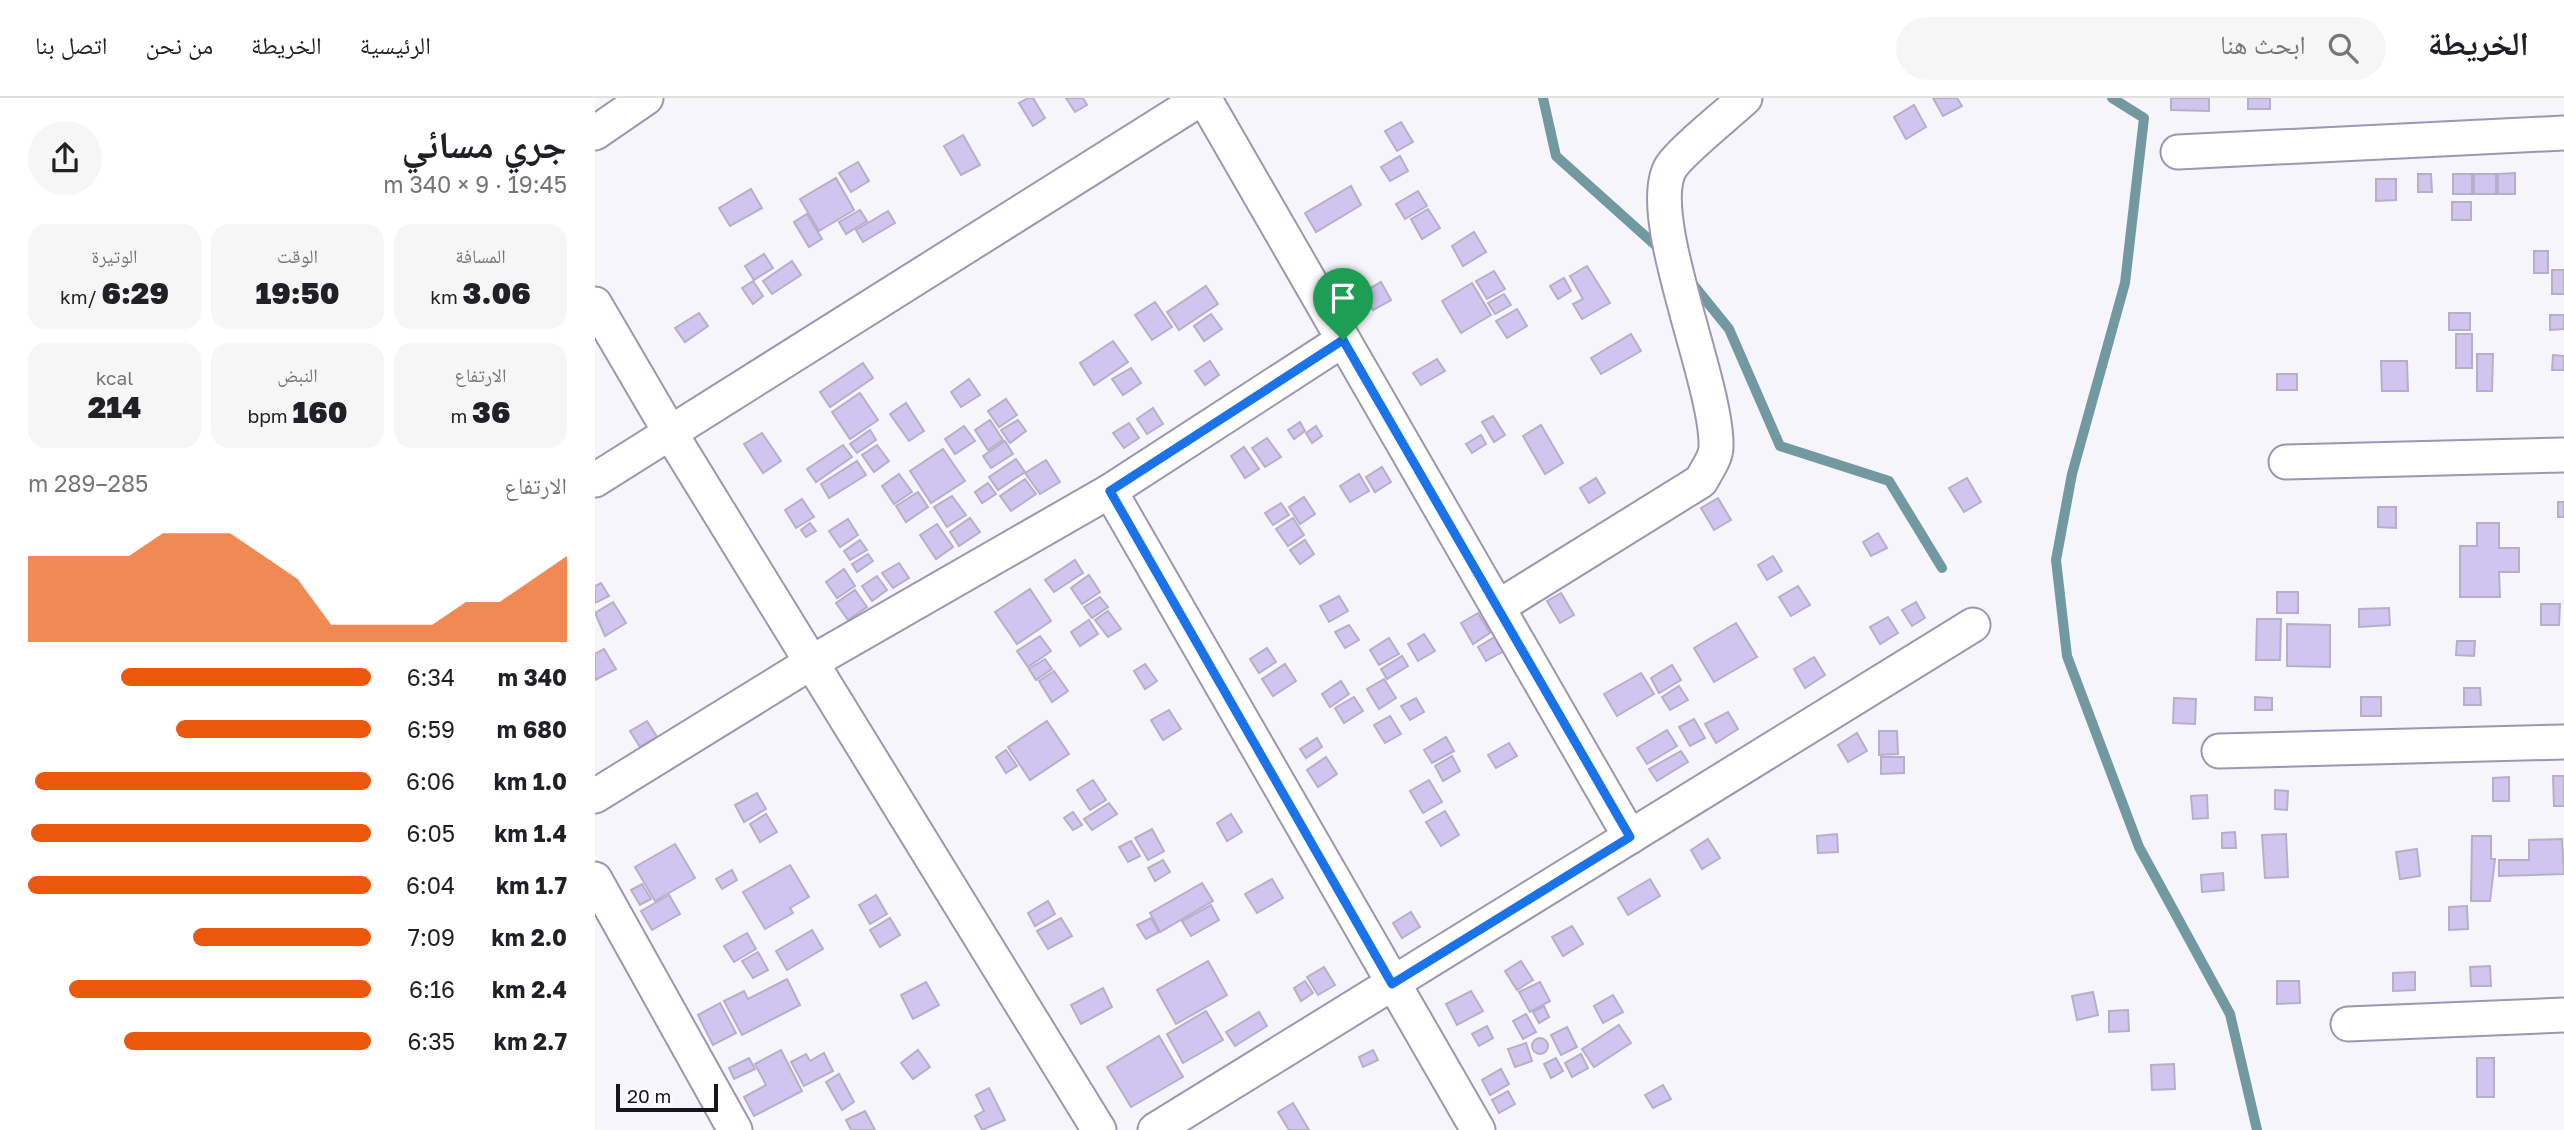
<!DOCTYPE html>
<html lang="ar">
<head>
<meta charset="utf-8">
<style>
  :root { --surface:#fff; --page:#f6f6f6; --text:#202124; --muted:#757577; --line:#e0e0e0; --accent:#ea580c }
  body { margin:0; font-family:"Golos Text","Noto Naskh Arabic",sans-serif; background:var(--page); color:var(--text); direction:rtl; height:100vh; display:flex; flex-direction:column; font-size:26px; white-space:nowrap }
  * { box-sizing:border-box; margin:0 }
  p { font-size:23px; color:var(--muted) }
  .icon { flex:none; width:38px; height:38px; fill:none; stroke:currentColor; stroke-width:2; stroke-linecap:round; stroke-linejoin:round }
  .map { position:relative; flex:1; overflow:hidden; direction:ltr }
  .details { display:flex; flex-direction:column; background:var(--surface); width:595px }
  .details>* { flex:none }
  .scale { position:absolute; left:21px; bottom:18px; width:102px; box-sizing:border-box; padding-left:7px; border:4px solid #17151f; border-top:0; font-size:19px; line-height:24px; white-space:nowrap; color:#17151f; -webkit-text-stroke:5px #fff; paint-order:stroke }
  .pin { position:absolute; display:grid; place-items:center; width:60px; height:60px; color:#fff; margin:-72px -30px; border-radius:50% 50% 50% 0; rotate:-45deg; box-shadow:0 0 7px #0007 }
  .pin .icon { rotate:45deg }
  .round { display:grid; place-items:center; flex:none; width:74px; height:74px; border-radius:37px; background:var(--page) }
  .summary { display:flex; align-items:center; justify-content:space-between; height:119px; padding:0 28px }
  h1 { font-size:38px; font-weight:800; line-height:52px }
  .stats { display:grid; grid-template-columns:repeat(3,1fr); gap:10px; height:119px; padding:7px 28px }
  .stats div { display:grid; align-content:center; border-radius:18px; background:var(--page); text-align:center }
  .stats b { font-size:30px; font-weight:800 }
  .stats small { font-size:19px; font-weight:400 }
  .stats p { font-size:19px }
  .chart { height:196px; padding:14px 28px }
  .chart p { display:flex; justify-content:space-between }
  .chart svg { width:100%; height:126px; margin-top:7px; fill:var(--accent); opacity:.7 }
  ul { padding:0 28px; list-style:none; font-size:23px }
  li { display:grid; grid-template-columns:112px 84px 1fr; align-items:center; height:52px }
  li i { height:18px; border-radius:9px; background:var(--accent) }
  header { display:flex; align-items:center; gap:42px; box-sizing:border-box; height:98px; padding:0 35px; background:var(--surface); border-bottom:2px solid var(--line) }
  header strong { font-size:33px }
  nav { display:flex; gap:38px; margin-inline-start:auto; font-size:24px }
  .search { width:490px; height:63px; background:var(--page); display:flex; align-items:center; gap:18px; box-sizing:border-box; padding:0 24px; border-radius:38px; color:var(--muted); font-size:26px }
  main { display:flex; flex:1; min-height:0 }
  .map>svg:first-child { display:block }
</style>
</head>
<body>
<header>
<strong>الخريطة</strong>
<div class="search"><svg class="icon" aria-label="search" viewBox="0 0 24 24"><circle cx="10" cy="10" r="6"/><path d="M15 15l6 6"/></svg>ابحث هنا</div>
<nav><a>الرئيسية</a><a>الخريطة</a><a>من نحن</a><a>اتصل بنا</a></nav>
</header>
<main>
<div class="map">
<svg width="1969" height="1032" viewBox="0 0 1969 1032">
  <rect width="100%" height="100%" fill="#f6f5fb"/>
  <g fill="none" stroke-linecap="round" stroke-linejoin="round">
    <g stroke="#7299a0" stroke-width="10">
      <path d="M948,0L961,58L1068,154"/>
      <path d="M1517,0L1549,20L1530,185L1477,376L1461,462L1472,558L1544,749L1635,916L1662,1032"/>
      <path d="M1096,184L1134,231L1185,348L1294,383L1347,470"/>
    </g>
  </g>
  <g fill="#d0c5ee" stroke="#b6afca" stroke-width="2">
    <path d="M433,0H438L450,20L438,28L424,5Z"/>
    <path d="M471,0H488L492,7L480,14Z"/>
    <path d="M1338,0H1362L1367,8L1348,18Z"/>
    <path d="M1576,0H1614V13L1576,12Z"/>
    <rect x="1653" y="0" width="22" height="11"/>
    <path d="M1319,7L1331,29L1311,41L1299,19Z"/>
    <path d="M806,24L818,44L802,53L790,33Z"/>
    <path d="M368,37L385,67L366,77L349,48Z"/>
    <path d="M805,58L813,73L795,83L786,69Z"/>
    <path d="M263,64L274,83L256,94L244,75Z"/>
    <path d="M1920,75V96H1903V76Z"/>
    <path d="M1823,76H1836L1837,94H1823Z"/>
    <rect x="1858" y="76" width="19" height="20"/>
    <rect x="1879" y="76" width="22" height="20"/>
    <path d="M241,80L259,112L224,133L205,101Z"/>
    <path d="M1781,81H1801V102L1781,103Z"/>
    <path d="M756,88L766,107L721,134L710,115Z"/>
    <path d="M156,91L167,110L135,128L124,110Z"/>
    <path d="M823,93L832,108L810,121L801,106Z"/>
    <rect x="1857" y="104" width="19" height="18"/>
    <path d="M833,111L845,130L827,141L816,121Z"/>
    <path d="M265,112L272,123L251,136L244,124Z"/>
    <path d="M293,113L300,125L268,144L261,132Z"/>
    <path d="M212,116L227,141L214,149L199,124Z"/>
    <path d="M879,134L891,154L868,168L857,148Z"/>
    <rect x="1939" y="153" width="14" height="22"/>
    <path d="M169,156L178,170L159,182L150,168Z"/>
    <path d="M197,163L206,177L177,196L168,183Z"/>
    <path d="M992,168L1015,205L987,221L978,206L988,201L975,178Z"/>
    <rect x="1957" y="172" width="12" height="24"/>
    <path d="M899,173L910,191L892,201L881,183Z"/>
    <path d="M969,180L976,193L963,201L955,188Z"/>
    <path d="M158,183L168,198L158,206L147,190Z"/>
    <path d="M786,184L796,202L778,212L769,194Z"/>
    <path d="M877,185L896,217L866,235L847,203Z"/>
    <path d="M611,188L623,206L584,232L572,214Z"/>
    <path d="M909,196L916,207L900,216L893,205Z"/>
    <path d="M560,204L577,229L557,242L540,217Z"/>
    <path d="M922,211L932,228L912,240L901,223Z"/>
    <path d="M104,215L113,228L90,244L80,230Z"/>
    <rect x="1854" y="215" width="21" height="17"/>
    <path d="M616,216L627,231L609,243L599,228Z"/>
    <path d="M1955,217H1969V231L1955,232Z"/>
    <path d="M1036,236L1046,253L1006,276L996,260Z"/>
    <rect x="1861" y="236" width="16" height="34"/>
    <path d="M518,243L533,264L499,287L485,265Z"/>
    <path d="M1882,256H1898L1897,293H1882Z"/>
    <path d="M1958,257L1969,258V272H1957Z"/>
    <path d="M842,261L850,273L826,287L818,275Z"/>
    <path d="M615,263L624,277L610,287L600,273Z"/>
    <path d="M1786,263H1812L1813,293H1787Z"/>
    <path d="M268,265L278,280L235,309L225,294Z"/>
    <path d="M536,270L546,285L528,297L517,281Z"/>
    <rect x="1682" y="276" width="20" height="16"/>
    <path d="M374,281L385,297L366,309L356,294Z"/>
    <path d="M265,295L283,322L255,341L237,314Z"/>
    <path d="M411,301L422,317L404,329L393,313Z"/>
    <path d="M311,305L329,333L314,343L295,316Z"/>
    <path d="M558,310L568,326L552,336L542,321Z"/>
    <path d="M898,318L910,337L899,344L887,324Z"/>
    <path d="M395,322L408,342L393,352L380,332Z"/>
    <path d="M423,322L431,333L415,345L406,332Z"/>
    <path d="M705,324L710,333L699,341L693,332Z"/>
    <path d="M534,325L544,340L529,350L518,335Z"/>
    <path d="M946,327L968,365L950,376L928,338Z"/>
    <path d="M369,328L380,343L360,356L350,341Z"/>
    <path d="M721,328L727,338L717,345L711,335Z"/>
    <path d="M275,332L281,342L262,355L255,346Z"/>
    <path d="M167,335L186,363L168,375L149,346Z"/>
    <path d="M886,337L891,346L877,355L871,346Z"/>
    <path d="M672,340L686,359L670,369L657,350Z"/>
    <path d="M410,343L418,356L396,370L388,358Z"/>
    <path d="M248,347L257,359L221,384L212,371Z"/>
    <path d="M282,347L294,363L279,374L267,357Z"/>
    <path d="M649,349L664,371L650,380L636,358Z"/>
    <path d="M348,351L370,383L336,405L315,373Z"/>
    <path d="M421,361L430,374L403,392L394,379Z"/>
    <path d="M451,362L465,384L445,396L430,375Z"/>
    <path d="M262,363L271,377L234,400L226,386Z"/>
    <path d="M787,369L796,384L780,394L771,379Z"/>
    <path d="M304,376L317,394L299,406L287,388Z"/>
    <path d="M764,376L774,393L755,404L745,388Z"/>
    <path d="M1001,380L1010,395L994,405L985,390Z"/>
    <path d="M1372,380L1386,404L1369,414L1354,390Z"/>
    <path d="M430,381L441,396L416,413L405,398Z"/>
    <path d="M393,385L401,396L387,405L380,394Z"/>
    <path d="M323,394L333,409L311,424L301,408Z"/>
    <path d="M357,398L371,417L352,429L339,409Z"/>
    <path d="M709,399L720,416L705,426L694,409Z"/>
    <path d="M1123,400L1136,422L1119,432L1106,410Z"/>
    <path d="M207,401L219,419L201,430L190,412Z"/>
    <rect x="1963" y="404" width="6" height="15"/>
    <path d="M686,405L694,417L678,427L670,415Z"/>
    <path d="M1783,409H1801V430L1783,429Z"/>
    <path d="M375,420L385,434L364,448L355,434Z"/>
    <path d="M698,420L709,437L693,448L681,431Z"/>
    <path d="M253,421L263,437L245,449L234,433Z"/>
    <path d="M215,425L221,433L211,439L206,432Z"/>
    <path d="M1882,425H1904V450H1924V474H1904L1905,499H1865V448H1882Z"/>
    <path d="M342,426L358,449L341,461L325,437Z"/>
    <path d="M1283,435L1292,450L1276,458L1268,444Z"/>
    <path d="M265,442L272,452L255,462L249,453Z"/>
    <path d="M710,442L719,456L705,466L695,452Z"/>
    <path d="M273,456L278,463L262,474L257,466Z"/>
    <path d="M1178,458L1187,473L1172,482L1163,467Z"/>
    <path d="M480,462L488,475L459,494L450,482Z"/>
    <path d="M304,465L314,480L298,490L287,475Z"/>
    <path d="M249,471L260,488L242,500L231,484Z"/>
    <path d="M494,477L505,494L487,506L476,490Z"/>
    <path d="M282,478L292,492L277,503L267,488Z"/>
    <path d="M6,485L14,498L0,505V488Z"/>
    <path d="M1203,488L1215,507L1196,518L1184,499Z"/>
    <path d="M435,491L456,523L422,546L400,514Z"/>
    <path d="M260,492L272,509L253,522L241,505Z"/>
    <rect x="1682" y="494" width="21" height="21"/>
    <path d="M966,495L979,517L965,525L952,503Z"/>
    <path d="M744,498L753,513L734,524L725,508Z"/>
    <path d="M505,499L513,509L497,520L489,509Z"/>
    <path d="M18,504L31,525L10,538L0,515Z"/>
    <path d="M1321,504L1330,520L1317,528L1307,512Z"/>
    <path d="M1946,506H1965L1964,527H1946Z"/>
    <path d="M1794,510L1795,527L1764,529V511Z"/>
    <path d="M513,513L526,531L513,539L500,522Z"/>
    <path d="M883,515L895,535L878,546L866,525Z"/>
    <path d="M1293,519L1303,535L1285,546L1275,529Z"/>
    <path d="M1662,521H1686L1685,562H1661Z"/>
    <path d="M494,522L503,536L485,548L476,534Z"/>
    <path d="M1141,525L1162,559L1119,584L1099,550Z"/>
    <path d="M1692,526L1735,527V569L1692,568Z"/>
    <path d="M754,527L764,542L750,550L740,534Z"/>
    <path d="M908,534L916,549L891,563L883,549Z"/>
    <path d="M829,536L840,553L823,563L813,546Z"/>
    <path d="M445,538L456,553L433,569L422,553Z"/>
    <path d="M794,540L804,556L784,567L775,552Z"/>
    <path d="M1862,543H1880L1879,558L1861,557Z"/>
    <path d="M672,550L681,564L664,575L655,561Z"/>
    <path d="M9,551L21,571L0,582V556Z"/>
    <path d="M807,558L813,568L792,581L786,571Z"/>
    <path d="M1219,559L1230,577L1210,590L1199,571Z"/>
    <path d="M450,561L457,571L441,582L434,571Z"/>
    <path d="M550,566L562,583L550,591L539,573Z"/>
    <path d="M690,566L701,583L678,598L667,581Z"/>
    <path d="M1077,567L1086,582L1064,595L1056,580Z"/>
    <path d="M459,573L473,593L457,604L444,583Z"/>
    <path d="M1046,575L1059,596L1022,618L1009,596Z"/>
    <path d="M789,581L801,600L784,611L772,591Z"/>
    <path d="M746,583L754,596L735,609L727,596Z"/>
    <path d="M1084,588L1093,602L1075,612L1067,599Z"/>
    <path d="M1869,590H1885L1886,607H1869Z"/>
    <path d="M759,599L768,613L749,625L740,610Z"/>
    <path d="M1660,599L1677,600V612H1660Z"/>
    <rect x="1766" y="599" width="20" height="19"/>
    <path d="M821,600L829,614L815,622L806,608Z"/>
    <path d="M1579,600L1601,601L1600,626L1578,625Z"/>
    <path d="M574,612L586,631L568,642L556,622Z"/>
    <path d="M1133,614L1143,631L1121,645L1110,626Z"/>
    <path d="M795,618L806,636L790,645L779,627Z"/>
    <path d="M1099,621L1110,640L1095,648L1084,629Z"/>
    <path d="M52,623L62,639L45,649L35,633Z"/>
    <path d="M452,623L474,656L435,682L413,649Z"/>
    <path d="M1072,632L1082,648L1052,666L1042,650Z"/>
    <path d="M1284,633H1302L1303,656L1284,657Z"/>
    <path d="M1262,635L1272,653L1253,664L1243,647Z"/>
    <path d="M851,639L859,653L837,665L829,652Z"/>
    <path d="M722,640L727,649L711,660L705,651Z"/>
    <path d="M914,645L922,658L901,670L893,657Z"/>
    <path d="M411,652L422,668L411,675L401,659Z"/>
    <path d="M1086,653L1093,664L1062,683L1054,671Z"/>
    <path d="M857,658L865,673L848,683L840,668Z"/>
    <path d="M731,659L742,676L723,689L712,672Z"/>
    <path d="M1286,659H1309V675L1286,676Z"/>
    <path d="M1958,678H1969V708H1959Z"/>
    <path d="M1914,679V703H1898V680Z"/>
    <path d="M498,682L511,702L495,712L482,692Z"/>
    <path d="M834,682L847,704L828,715L815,693Z"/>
    <path d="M1680,692L1693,693L1692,712L1680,711Z"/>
    <path d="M162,695L171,711L149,724L140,707Z"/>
    <path d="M1612,697L1613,720L1598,721L1596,698Z"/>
    <path d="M514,705L522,716L497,732L489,721Z"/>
    <path d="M850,713L864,737L846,748L831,724Z"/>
    <path d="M478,714L487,727L478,732L469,720Z"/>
    <path d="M171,716L182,734L165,744L155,726Z"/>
    <path d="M636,716L647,734L632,743L622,725Z"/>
    <path d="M557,731L569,753L553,762L540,740Z"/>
    <path d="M1640,734L1641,750H1627V735Z"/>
    <path d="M1242,736L1243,754L1223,755L1222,738Z"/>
    <path d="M1691,736L1693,779L1670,780L1667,737Z"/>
    <path d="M1877,738H1896V761H1900L1895,803H1876Z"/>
    <path d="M1113,741L1125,760L1107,771L1096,752Z"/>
    <path d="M1967,741L1969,776L1904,778V762H1934V742Z"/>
    <path d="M536,743L545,758L533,764L524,749Z"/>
    <path d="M80,746L100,780L60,803L40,769Z"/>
    <path d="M1822,751L1825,778L1805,781L1801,754Z"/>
    <path d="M568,762L575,774L560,783L553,770Z"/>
    <path d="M195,767L214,799L195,810L198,815L170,831L148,794Z"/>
    <path d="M137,772L142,782L127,791L121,781Z"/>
    <path d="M1628,775L1629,792L1607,794L1606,777Z"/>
    <path d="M677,781L688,800L662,815L650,796Z"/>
    <path d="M1055,781L1065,798L1033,817L1023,800Z"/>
    <path d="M607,785L618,803L565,834L555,815Z"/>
    <path d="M47,786L56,801L45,807L36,792Z"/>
    <path d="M74,797L85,816L57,832L46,813Z"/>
    <path d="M281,797L292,816L275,826L264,807Z"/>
    <path d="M453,803L460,816L440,828L433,815Z"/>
    <path d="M616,807L624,822L596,838L587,823Z"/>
    <path d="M1872,808L1873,831L1854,832V809Z"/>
    <path d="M816,814L825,829L807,840L798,825Z"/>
    <path d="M295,820L305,837L285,849L275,832Z"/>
    <path d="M466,820L477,838L453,851L442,833Z"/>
    <path d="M556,820L564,834L551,841L542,827Z"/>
    <path d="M977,828L988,846L968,858L957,839Z"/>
    <path d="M217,832L228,851L192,872L181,853Z"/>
    <path d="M152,835L161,851L139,864L129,848Z"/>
    <path d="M163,854L173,872L158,880L147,863Z"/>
    <path d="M613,863L632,897L581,926L562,892Z"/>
    <path d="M926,863L938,882L922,892L910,873Z"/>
    <path d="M1895,868L1896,888H1876L1875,869Z"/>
    <path d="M729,869L740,887L723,897L712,879Z"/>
    <path d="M1820,874V892L1798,893V875Z"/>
    <path d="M192,881L205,907L147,937L129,903L149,893L153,901Z"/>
    <path d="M710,883L718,895L706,903L699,890Z"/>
    <path d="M1682,883H1704L1705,905L1682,906Z"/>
    <path d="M331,884L344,907L318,921L306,897Z"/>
    <path d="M945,884L955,903L935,914L924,894Z"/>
    <path d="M508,890L517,909L486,926L476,907Z"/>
    <path d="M876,893L888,913L862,927L851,906Z"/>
    <path d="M1498,894L1503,917L1482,922L1477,898Z"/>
    <path d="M1018,897L1028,914L1008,925L999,908Z"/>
    <path d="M125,905L141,935L118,947L103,917Z"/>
    <path d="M949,908L954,919L944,925L938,914Z"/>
    <path d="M1533,912L1534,933L1514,934V913Z"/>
    <path d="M611,913L628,942L588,965L572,936Z"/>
    <path d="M664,914L672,928L640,948L631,934Z"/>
    <path d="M931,916L941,934L928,941L918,923Z"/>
    <path d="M1024,927L1036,945L999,969L987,951Z"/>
    <path d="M892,928L898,940L884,948L877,936Z"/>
    <path d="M972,929L982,949L966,957L956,937Z"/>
    <path d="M564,938L588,979L536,1009L512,969Z"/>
    <circle cx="945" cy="948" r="8"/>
    <path d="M931,945L937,963L920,969L913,951Z"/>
    <path d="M186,952L207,993L159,1018L149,999L171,987L160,966Z"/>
    <path d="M323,952L335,969L318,981L306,965Z"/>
    <path d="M778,952L783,962L768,969L764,959Z"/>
    <path d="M229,955L238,973L209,988L196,964L211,956L215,963Z"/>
    <path d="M986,956L993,970L977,979L970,965Z"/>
    <path d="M154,960L160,971L139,981L134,970Z"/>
    <path d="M961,960L968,973L956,980L949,966Z"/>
    <rect x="1882" y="960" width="17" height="39"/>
    <path d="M1579,966L1580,991L1557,992L1556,967Z"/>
    <path d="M906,971L914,986L895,997L887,982Z"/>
    <path d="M244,976L259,1004L247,1012L231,984Z"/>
    <path d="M1068,987L1076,1001L1058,1010L1050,997Z"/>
    <path d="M394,990L410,1022L387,1032L380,1018L389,1013L381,997Z"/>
    <path d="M913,993L920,1006L904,1015L897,1002Z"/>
    <path d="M698,1005L714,1032H694L683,1014Z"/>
    <path d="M270,1013L280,1032H256L251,1022Z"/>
  </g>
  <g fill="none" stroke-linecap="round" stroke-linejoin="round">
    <g stroke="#9c96b0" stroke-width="37">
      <g id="minor">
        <path d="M609,0L1035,739"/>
        <path d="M0,35L51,0"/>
        <path d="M1583,54L1969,35"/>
        <path d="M0,206L76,336L504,1032"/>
        <path d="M1691,364L1969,357"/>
        <path d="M0,382L607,0"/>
        <path d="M515,393L883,1032"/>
        <path d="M903,509L1106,383C1111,373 1121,360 1121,349C1123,285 1047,116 1076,69C1086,53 1134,15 1150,0"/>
        <path d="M1624,653L1969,644"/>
        <path d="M0,698L217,564L515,393L748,242"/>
        <path d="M0,781L140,1032"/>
        <path d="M1753,926L1969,917"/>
        <path d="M560,1032L1378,527"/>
      </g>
    </g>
    <use href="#minor" stroke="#fff" stroke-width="33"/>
  </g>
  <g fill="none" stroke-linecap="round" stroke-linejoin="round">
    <g stroke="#fff" stroke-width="14">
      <path id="route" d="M748,242L1035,739L797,886L515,393Z"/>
    </g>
    <use href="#route" stroke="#1a73e8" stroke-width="9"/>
  </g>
</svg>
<div class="scale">20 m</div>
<div class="pin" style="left:748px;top:242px;background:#1e9e55"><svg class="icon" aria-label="arrive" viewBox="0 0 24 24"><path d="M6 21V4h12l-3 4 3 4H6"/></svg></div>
</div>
<section class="details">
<div class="summary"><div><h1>جري مسائي</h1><p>19:45 · 9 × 340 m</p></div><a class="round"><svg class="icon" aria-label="share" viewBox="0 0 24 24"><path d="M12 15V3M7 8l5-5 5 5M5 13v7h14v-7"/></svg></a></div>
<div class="stats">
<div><p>المسافة</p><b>3.06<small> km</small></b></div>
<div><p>الوقت</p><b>19:50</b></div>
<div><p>الوتيرة</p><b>6:29<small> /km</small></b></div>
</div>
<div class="stats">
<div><p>الارتفاع</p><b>36<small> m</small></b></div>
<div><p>النبض</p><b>160<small> bpm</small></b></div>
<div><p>kcal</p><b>214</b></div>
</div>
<div class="chart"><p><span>الارتفاع</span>285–289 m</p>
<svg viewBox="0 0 160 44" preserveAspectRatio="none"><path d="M0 44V14L10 14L20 14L30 14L40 6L50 6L60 6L70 14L80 22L90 38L100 38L110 38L120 38L130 30L140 30L150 22L160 14V44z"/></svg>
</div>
<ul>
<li><b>340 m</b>6:34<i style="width:73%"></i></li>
<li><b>680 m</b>6:59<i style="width:57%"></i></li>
<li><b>1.0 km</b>6:06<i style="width:98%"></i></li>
<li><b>1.4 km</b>6:05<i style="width:99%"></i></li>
<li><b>1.7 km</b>6:04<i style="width:100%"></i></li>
<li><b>2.0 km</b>7:09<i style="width:52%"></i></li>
<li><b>2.4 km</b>6:16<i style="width:88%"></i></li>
<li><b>2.7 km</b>6:35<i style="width:72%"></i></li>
</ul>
</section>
</main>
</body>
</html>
